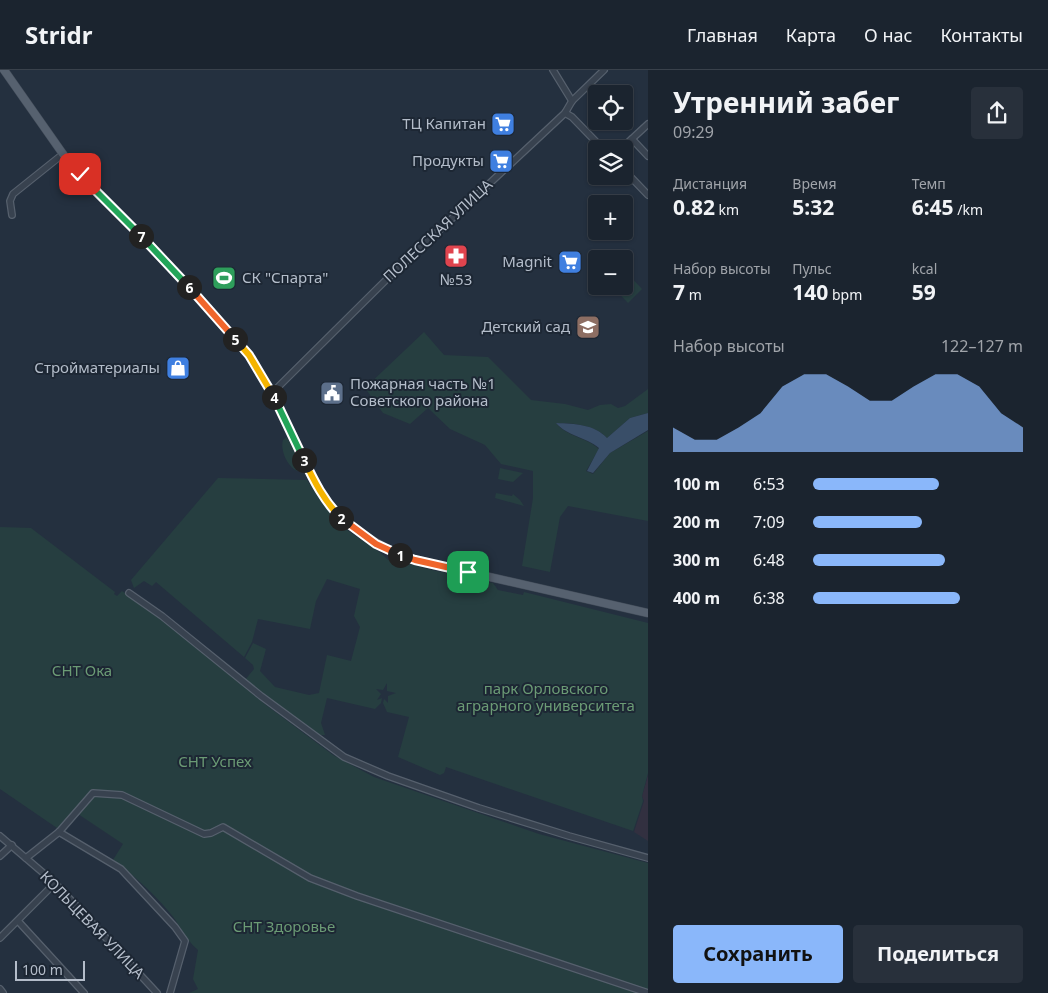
<!DOCTYPE html>
<html lang="ru">
<head>
<meta charset="utf-8">
<style>
  :root { --surface:#1b242f; --page:#28303b; --text:#f1f3f6; --muted:#a0a4aa; --line:#39414b; --accent:#8ab7fa }
  body { margin:0; font-family:"Noto Sans",sans-serif; background:var(--page); color:var(--text); height:100vh; display:flex; flex-direction:column; font-size:19px; white-space:nowrap }
  * { box-sizing:border-box; margin:0 }
  p { font-size:16px; color:var(--muted) }
  .icon { flex:none; width:28px; height:28px; fill:none; stroke:currentColor; stroke-width:2; stroke-linecap:round; stroke-linejoin:round }
  .map { position:relative; flex:1; overflow:hidden }
  .drawer { display:flex; flex-direction:column; background:var(--surface); width:400px }
  .drawer>* { flex:none }
  .controls { position:absolute; left:588px; top:15px; display:grid; gap:10px }
  .controls a { display:grid; place-items:center; width:45px; height:45px; border-radius:5px; background:var(--surface); box-shadow:0 1px 4px #0004,0 0 0 1px var(--line); font-size:25px }
  .scale { position:absolute; left:15px; bottom:12px; width:70px; box-sizing:border-box; padding-left:5px; border:2px solid #b4bdca; border-top:0; font-size:14px; line-height:18px; white-space:nowrap; color:#b4bdca; -webkit-text-stroke:4px #1d2734; paint-order:stroke }
  .pin { position:absolute; display:grid; place-items:center; width:42px; height:42px; color:#fff; margin:-21px; border-radius:10px; box-shadow:0 2px 8px #0006 }
  .km { position:absolute; width:25px; height:25px; margin:-12px; border-radius:50%; background:#222; color:#fff; font-size:14px; line-height:25px; text-align:center }
  .round { display:grid; place-items:center; flex:none; width:52px; height:52px; border-radius:5px; background:var(--page) }
  .head { display:flex; align-items:center; justify-content:space-between; height:85px; padding:0 25px }
  h1 { font-size:28px; font-weight:700; line-height:38px }
  .stats { display:grid; grid-template-columns:repeat(3,1fr); gap:8px; height:85px; padding:5px 25px }
  .stats div { display:grid; align-content:center }
  .stats b { font-size:21px; font-weight:700 }
  .stats small { font-size:14px; font-weight:400 }
  .stats p { font-size:14px }
  .chart { height:140px; padding:10px 25px }
  .chart p { display:flex; justify-content:space-between }
  .chart svg { width:100%; height:90px; margin-top:5px; fill:var(--accent); opacity:.7 }
  .action { display:flex; gap:10px; margin-top:auto; padding:10px 25px }
  .action a { flex:1; height:58px; border-radius:5px; background:var(--accent); color:#111; font-size:20px; font-weight:700; line-height:58px; text-align:center }
  .action a+a { background:var(--page); color:var(--text) }
  ul { padding:0 25px; list-style:none; font-size:16px }
  li { display:grid; grid-template-columns:80px 60px 1fr; align-items:center; height:38px }
  li i { height:12px; border-radius:6px; background:var(--accent) }
  header { display:flex; align-items:center; gap:30px; box-sizing:border-box; height:70px; padding:0 25px; background:var(--surface); border-bottom:1px solid var(--line) }
  header strong { font-size:24px }
  nav { display:flex; gap:28px; margin-inline-start:auto; font-size:18px }
  main { display:flex; flex:1; min-height:0 }
  .map>svg:first-child { display:block }
</style>
</head>
<body>
<header>
<strong>Stridr</strong>
<nav><a>Главная</a><a>Карта</a><a>О нас</a><a>Контакты</a></nav>
</header>
<main>
<div class="map">
<svg width="648" height="923" viewBox="0 0 648 923">
  <rect width="100%" height="100%" fill="#24303f"/>
  <path fill="#323040" d="M648,705V771L634,762L644,731L642,726Z"/>
  <g fill="#263e40">
    <path d="M624,200L642,219L628,233L612,216H624Z"/>
    <path d="M424,262L444,285L488,287L531,330L565,334L588,340L600,335L611,334L618,338L625,336L648,319V343L630,348L607,368C595,355 574,353 556,353C567,367 586,367 599,379L586,401L593,404L610,383L648,361V451L568,436L560,447L550,502L522,496L533,428V401L501,394L485,375L450,359L428,338L410,354L383,343L365,318Z"/>
    <path d="M287,367L303,399L297,401C287,396 280,380 283,370Z"/>
    <path d="M500,398L523,403L513,412L498,409Z"/>
    <path d="M218,408L307,410C319,428 332,449 350,462C363,472 377,478 388,490H398L427,499L493,513L498,520L523,525L524,522L648,553V703L642,726L643,731L633,761L446,697L444,703L440,705L398,687L409,647L387,642L383,633L384,629L388,633V626L396,623L387,621V613L383,620L376,619L381,624L377,630L382,628L381,633L375,639L327,628L321,653L325,665H320L245,610L254,599L253,595L245,588L253,573L266,579L260,601L275,617L309,625L319,623L327,585L351,591L360,557L354,546L360,519L327,509L316,531L310,559L258,549L252,572L244,587L156,512L152,516L144,511L134,518L131,510Z"/>
    <path d="M496,423L512,426L513,424L520,430L524,436L495,428Z"/>
    <path d="M0,457L31,458L115,522L114,524L117,526L122,521L165,551L266,635L333,685L374,707L539,764L648,793V923H189L198,919L193,909L198,880C184,868 181,856 170,843C157,827 130,801 113,790L123,774L75,742L57,758L0,719Z"/>
  </g>
  <path fill="#394e68" d="M648,343V360L610,383L593,403L587,401L599,378C586,367 567,366 556,353C575,354 594,354 607,368L630,348Z"/>
  <g fill="none" stroke-linecap="round" stroke-linejoin="round">
    <g stroke="#56606d" stroke-width="8">
      <g id="minor">
        <path d="M553,0L572,31"/>
        <path d="M565,43L572,47L603,79"/>
        <path d="M632,69L648,86"/>
        <path d="M621,79L648,54"/>
        <path d="M624,100L648,125"/>
        <path d="M12,145L10,131L13,124L63,84"/>
        <path d="M272,323L386,210L565,43L572,31L604,0"/>
        <path d="M129,523L162,546L261,626L344,687L388,706L479,738L569,766L648,788"/>
        <path d="M59,762L121,799L175,857L185,871L170,923"/>
        <path d="M0,766L55,813L157,923"/>
        <path d="M0,786L12,775"/>
        <path d="M26,788L59,762L93,723L122,725L204,764L211,763L223,757L310,808L357,826L648,923"/>
        <path d="M18,851L84,923"/>
        <path d="M0,868L55,813"/>
        <path d="M0,919L3,923"/>
      </g>
    </g>
    <g stroke="#414b58" stroke-width="9">
      <path id="major" d="M4,0L70,94L150,175L249,285L272,323L320,421C343,456 376,476 415,490L648,543"/>
    </g>
    <use href="#minor" stroke="#38424f" stroke-width="5.5"/>
    <use href="#major" stroke="#56616f" stroke-width="8"/>
  </g>
  <g fill="none" stroke-linecap="round" stroke-linejoin="round">
    <g stroke="#fff" stroke-width="10">
      <path id="split-1" d="M400,485L415,490L468,502"/>
    </g>
    <g stroke="#fff" stroke-width="10">
      <path id="split-2" d="M341,448L376,474L400,485"/>
    </g>
    <g stroke="#fff" stroke-width="10">
      <path id="split-3" d="M304,390C314,411 324,431 341,448"/>
    </g>
    <g stroke="#fff" stroke-width="10">
      <path id="split-4" d="M274,327L304,390"/>
    </g>
    <g stroke="#fff" stroke-width="10">
      <path id="split-5" d="M235,269L249,285L274,327"/>
    </g>
    <g stroke="#fff" stroke-width="10">
      <path id="split-6" d="M189,217L235,269"/>
    </g>
    <g stroke="#fff" stroke-width="10">
      <path id="split-7" d="M141,166L189,217"/>
    </g>
    <g stroke="#fff" stroke-width="10">
      <path id="split-8" d="M92,117L141,166"/>
    </g>
    <g stroke="#fff" stroke-width="10">
      <path id="split-9" d="M80,104L92,117"/>
    </g>
    <use href="#split-1" stroke="#f0652b" stroke-width="6"/>
    <use href="#split-2" stroke="#f0652b" stroke-width="6"/>
    <use href="#split-3" stroke="#f5b400" stroke-width="6"/>
    <use href="#split-4" stroke="#22a559" stroke-width="6"/>
    <use href="#split-5" stroke="#f5b400" stroke-width="6"/>
    <use href="#split-6" stroke="#f0652b" stroke-width="6"/>
    <use href="#split-7" stroke="#22a559" stroke-width="6"/>
    <use href="#split-8" stroke="#22a559" stroke-width="6"/>
    <use href="#split-9" stroke="#f5b400" stroke-width="6"/>
  </g>
  <defs>
    <g id="supermarket-square" transform="scale(1.25)"><rect x="-9" y="-9" width="18" height="18" rx="4" fill="#3f7fe0" stroke="#1d2734"/><path d="M-6-5.5h2.5l.6 2H6L4.5 2H-2.5L-4.4-4H-6ZM-1.5 3.2a1.3 1.3 0 1 0 .1 0ZM3 3.2a1.3 1.3 0 1 0 .1 0Z" fill="#fff"/></g>
    <g id="pharmacy-square" transform="scale(1.25)"><rect x="-9" y="-9" width="18" height="18" rx="4" fill="#e0444e" stroke="#1d2734"/><path d="M-2-6h4v4h4v4h-4v4h-4v-4h-4v-4h4Z" fill="#fff"/></g>
    <g id="stadium-square" transform="scale(1.25)"><rect x="-9" y="-9" width="18" height="18" rx="4" fill="#2e9e5b" stroke="#1d2734"/><path d="M0-5a6.5 5 0 1 0 0 10a6.5 5 0 1 0 0-10ZM-3.5-1.8h7v3.6h-7Z" fill="#fff"/></g>
    <g id="school-square" transform="scale(1.25)"><rect x="-9" y="-9" width="18" height="18" rx="4" fill="#8d6e63" stroke="#1d2734"/><path d="M0-5L7-2L0 1L-7-2ZM-4 1L0 2.5L4 1V4Q0 6-4 4Z" fill="#fff"/></g>
    <g id="shop-square" transform="scale(1.25)"><rect x="-9" y="-9" width="18" height="18" rx="4" fill="#3f7fe0" stroke="#1d2734"/><path d="M-5-2.5h2.3a2.7 3.5 0 0 1 5.4 0H5L5.5 6h-11ZM-1.5-2.5h3a1.5 2.3 0 0 0-3 0Z" fill="#fff"/></g>
    <g id="civic-square" transform="scale(1.25)"><rect x="-9" y="-9" width="18" height="18" rx="4" fill="#5c6f8a" stroke="#1d2734"/><path d="M-.6-6.5H3V-4.5H.6V-3L4-1V1h2V6H-6V1h2V-1L-.6-3ZM-1.2 2.5V6h2.4V2.5Z" fill="#fff"/></g>
  </defs>
  <g fill-rule="evenodd">
    <use href="#supermarket-square" x="503" y="54"/>
    <use href="#supermarket-square" x="501" y="91"/>
    <use href="#pharmacy-square" x="456" y="186"/>
    <use href="#supermarket-square" x="570" y="192"/>
    <use href="#stadium-square" x="224" y="208"/>
    <use href="#school-square" x="588" y="257"/>
    <use href="#shop-square" x="178" y="298"/>
    <use href="#civic-square" x="332" y="323"/>
  </g>
  <g text-anchor="middle" stroke-width="4" stroke-linejoin="round" paint-order="stroke">
    <g font-size="15" fill="#b4bdca" stroke="#1d2734" text-anchor="end">
      <text x="486" y="59">ТЦ Капитан</text>
      <text x="484" y="96">Продукты</text>
      <text x="552" y="197">Magnit</text>
      <text x="242" y="213" text-anchor="start">СК "Спарта"</text>
      <text x="456" y="215" text-anchor="middle">№53</text>
      <text x="570" y="262">Детский сад</text>
      <text x="160" y="303">Стройматериалы</text>
      <text x="350" y="319" text-anchor="start">Пожарная часть №1<tspan x="350" dy="17">Советского района</tspan></text>
    </g>
    <g font-size="15" fill="#b4bdca" stroke="#1d2734">
      <text transform="translate(438 161) rotate(-43)" y="5">ПОЛЕССКАЯ УЛИЦА</text>
      <text transform="translate(92 855) rotate(46)" y="5">КОЛЬЦЕВАЯ УЛИЦА</text>
    </g>
    <g font-size="15" fill="#6b9b75" stroke="#1d2734">
      <text x="82" y="606">СНТ Ока</text>
      <text x="546" y="624">парк Орловского<tspan x="546" dy="17">аграрного университета</tspan></text>
      <text x="215" y="697">СНТ Успех</text>
      <text x="284" y="862">СНТ Здоровье</text>
    </g>
  </g>
</svg>
<div class="controls">
<a><svg class="icon" aria-label="locate" viewBox="0 0 24 24"><circle cx="12" cy="12" r="6"/><path d="M12 2v4M12 18v4M2 12h4M18 12h4"/></svg></a>
<a><svg class="icon" aria-label="layers" viewBox="0 0 24 24"><path d="M12 4l9 5-9 5-9-5zM3 14l9 5 9-5"/></svg></a>
<a>+</a>
<a>−</a>
</div>
<div class="scale">100 m</div>
<div class="pin" style="left:468px;top:502px;background:#1e9e55"><svg class="icon" aria-label="arrive" viewBox="0 0 24 24"><path d="M6 21V4h12l-3 4 3 4H6"/></svg></div>
<div class="pin" style="left:80px;top:104px;background:#d93025"><svg class="icon" aria-label="check" viewBox="0 0 24 24"><path d="M5 12l5 5 9-10"/></svg></div>
<b class="km" style="left:400px;top:485px">1</b>
<b class="km" style="left:341px;top:448px">2</b>
<b class="km" style="left:304px;top:390px">3</b>
<b class="km" style="left:274px;top:327px">4</b>
<b class="km" style="left:235px;top:269px">5</b>
<b class="km" style="left:189px;top:217px">6</b>
<b class="km" style="left:141px;top:166px">7</b>
</div>
<section class="drawer">
<div class="head"><div><h1>Утренний забег</h1><p>09:29</p></div><a class="round"><svg class="icon" aria-label="share" viewBox="0 0 24 24"><path d="M12 15V3M7 8l5-5 5 5M5 13v7h14v-7"/></svg></a></div>
<div class="stats">
<div><p>Дистанция</p><b>0.82<small> km</small></b></div>
<div><p>Время</p><b>5:32</b></div>
<div><p>Темп</p><b>6:45<small> /km</small></b></div>
</div>
<div class="stats">
<div><p>Набор высоты</p><b>7<small> m</small></b></div>
<div><p>Пульс</p><b>140<small> bpm</small></b></div>
<div><p>kcal</p><b>59</b></div>
</div>
<div class="chart"><p><span>Набор высоты</span>122–127 m</p>
<svg viewBox="0 0 160 44" preserveAspectRatio="none"><path d="M0 44V32L10 38L20 38L30 32L40 25L50 12L60 6L70 6L80 12L90 19L100 19L110 12L120 6L130 6L140 12L150 25L160 32V44z"/></svg>
</div>
<ul>
<li><b>100 m</b>6:53<i style="width:60%"></i></li>
<li><b>200 m</b>7:09<i style="width:52%"></i></li>
<li><b>300 m</b>6:48<i style="width:63%"></i></li>
<li><b>400 m</b>6:38<i style="width:70%"></i></li>
</ul>
<div class="action"><a>Сохранить</a><a>Поделиться</a></div>
</section>
</main>
</body>
</html>
